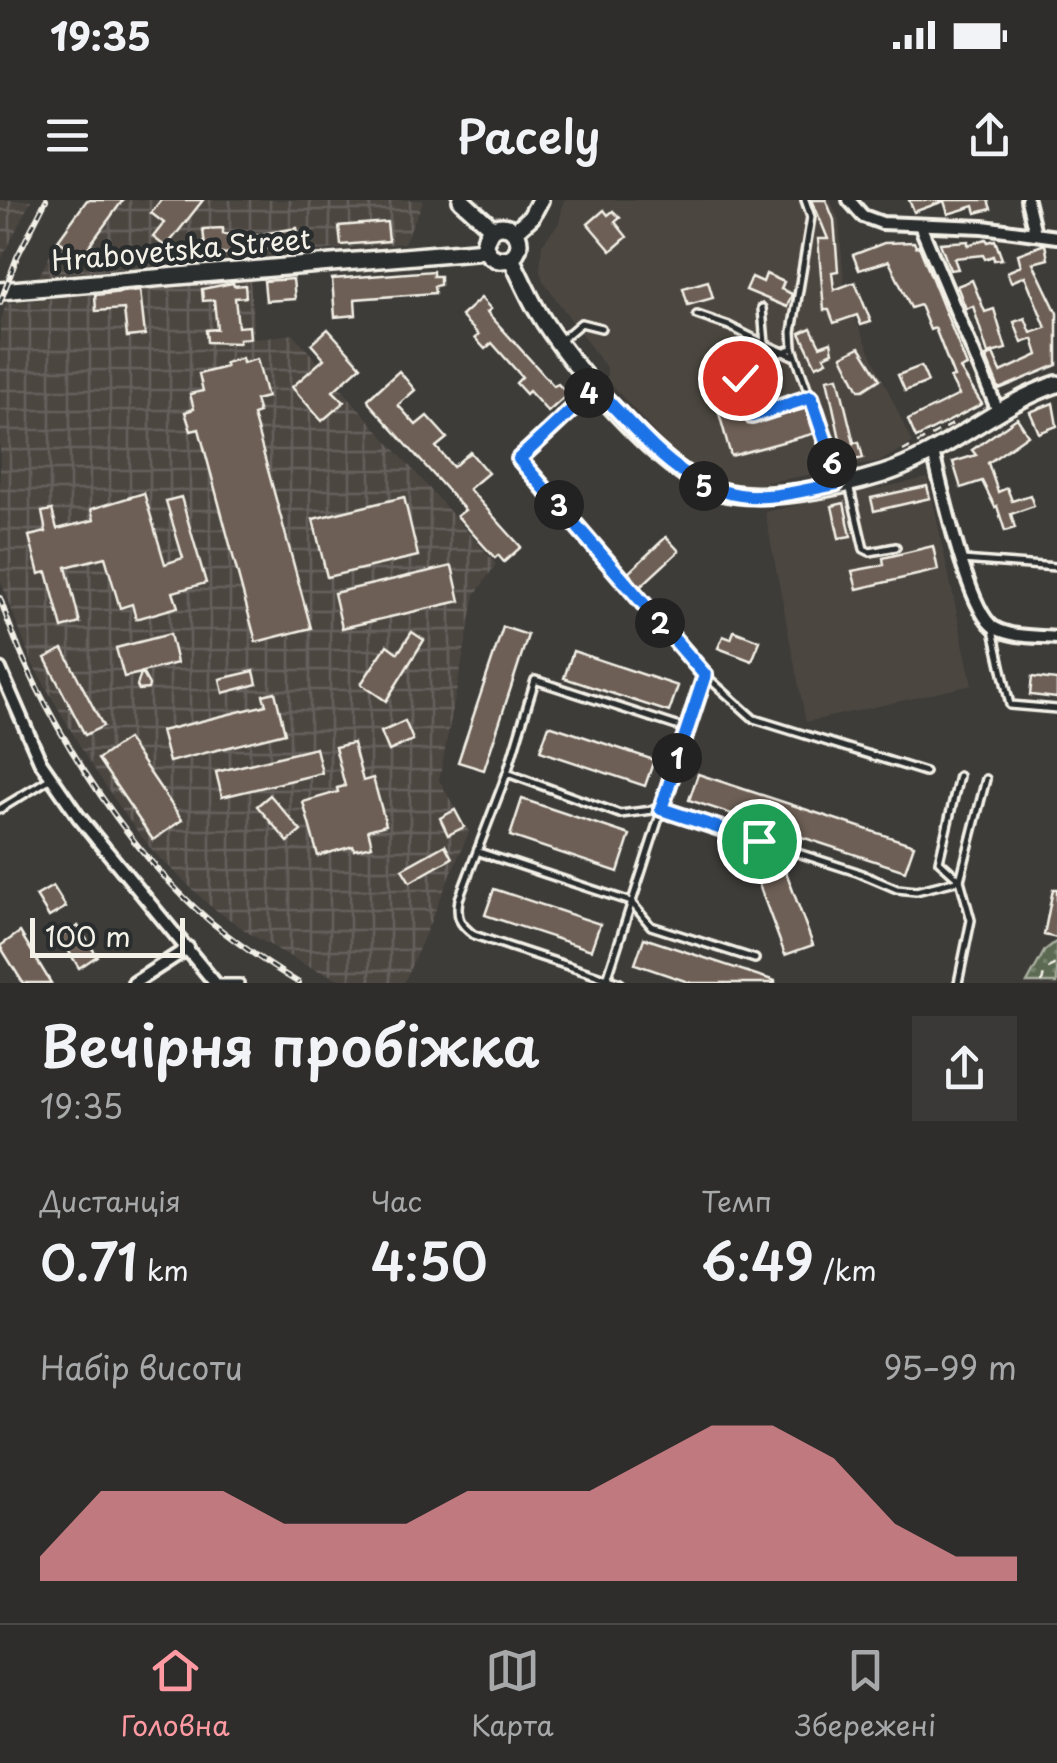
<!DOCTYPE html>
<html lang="uk">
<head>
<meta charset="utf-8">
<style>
  :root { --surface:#2e2d2b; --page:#3a3937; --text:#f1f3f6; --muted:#a7a8a9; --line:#494947; --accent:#ff9aa2 }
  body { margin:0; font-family:"Playpen Sans",sans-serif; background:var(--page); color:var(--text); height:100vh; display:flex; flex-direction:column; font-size:38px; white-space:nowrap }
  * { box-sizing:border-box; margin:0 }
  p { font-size:32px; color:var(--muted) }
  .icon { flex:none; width:55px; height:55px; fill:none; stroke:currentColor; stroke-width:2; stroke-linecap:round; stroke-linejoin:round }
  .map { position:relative; height:783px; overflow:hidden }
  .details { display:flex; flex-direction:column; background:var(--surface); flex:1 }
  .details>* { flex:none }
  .scale { position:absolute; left:30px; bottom:25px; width:155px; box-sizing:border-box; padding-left:10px; border:5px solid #f4f1e8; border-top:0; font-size:28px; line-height:35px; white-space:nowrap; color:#f4f1e8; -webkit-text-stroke:8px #2a2d2e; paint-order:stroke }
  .pin { position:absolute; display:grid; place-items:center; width:85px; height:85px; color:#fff; margin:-42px; border:5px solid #fff; border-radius:50%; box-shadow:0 2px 10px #0007 }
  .km { position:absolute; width:50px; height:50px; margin:-25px; border-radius:50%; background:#222; color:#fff; font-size:28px; line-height:50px; text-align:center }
  .round { display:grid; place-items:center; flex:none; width:105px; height:105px; border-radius:0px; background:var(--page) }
  .headline { display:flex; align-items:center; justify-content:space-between; height:170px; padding:0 40px }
  h1 { font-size:55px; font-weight:600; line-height:75px }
  .stats { display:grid; grid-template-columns:repeat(3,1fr); gap:15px; height:170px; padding:10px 40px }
  .stats div { display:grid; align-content:center }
  .stats b { font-size:50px; font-weight:600 }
  .stats small { font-size:28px; font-weight:400 }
  .stats p { font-size:28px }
  .chart { height:280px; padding:20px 40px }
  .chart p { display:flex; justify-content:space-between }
  .chart svg { width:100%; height:180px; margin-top:10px; fill:var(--accent); opacity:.7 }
  .status { display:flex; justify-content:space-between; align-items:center; height:70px; padding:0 50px; background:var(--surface); direction:ltr }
  .status svg { height:28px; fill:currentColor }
  header { display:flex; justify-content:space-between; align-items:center; height:130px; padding:0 40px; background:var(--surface); font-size:45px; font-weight:600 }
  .tabs { display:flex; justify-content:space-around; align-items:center; height:140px; border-top:2px solid var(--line); background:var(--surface); font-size:28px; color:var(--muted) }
  .tabs a { display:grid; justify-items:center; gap:5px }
  .tabs .current { color:var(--accent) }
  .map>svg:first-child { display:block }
</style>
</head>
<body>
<div class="status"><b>19:35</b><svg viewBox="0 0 49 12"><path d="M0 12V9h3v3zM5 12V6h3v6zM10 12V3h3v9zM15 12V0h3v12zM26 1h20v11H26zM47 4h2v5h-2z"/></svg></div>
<header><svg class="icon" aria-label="menu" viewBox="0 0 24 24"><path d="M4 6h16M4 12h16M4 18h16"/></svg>Pacely<svg class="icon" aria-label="share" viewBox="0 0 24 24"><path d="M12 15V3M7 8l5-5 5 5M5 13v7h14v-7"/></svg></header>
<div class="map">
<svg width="1057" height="783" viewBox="0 0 1057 783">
  <defs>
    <pattern id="industrial-grid" width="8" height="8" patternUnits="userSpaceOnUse" patternTransform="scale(2.5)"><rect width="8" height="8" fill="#4c4641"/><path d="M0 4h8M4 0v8" fill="none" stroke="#66615c"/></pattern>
    <pattern id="park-dots" width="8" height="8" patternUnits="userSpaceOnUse" patternTransform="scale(2.5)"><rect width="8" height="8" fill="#5d6b53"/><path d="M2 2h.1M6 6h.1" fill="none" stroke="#75816c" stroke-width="1.8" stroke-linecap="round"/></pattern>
  </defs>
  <rect width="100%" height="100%" fill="#3e3c39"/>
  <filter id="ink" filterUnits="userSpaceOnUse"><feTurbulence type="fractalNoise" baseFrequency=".01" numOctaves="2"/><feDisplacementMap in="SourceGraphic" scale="20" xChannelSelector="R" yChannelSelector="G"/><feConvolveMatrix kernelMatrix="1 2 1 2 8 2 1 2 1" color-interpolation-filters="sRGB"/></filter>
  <g filter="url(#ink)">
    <g fill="#4c4641">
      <path d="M564,0H830L839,20L845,97L912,243L879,262L752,285L718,279L692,267L674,254L607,180V169L543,81L540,70L542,44L559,23Z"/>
      <path d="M928,278L972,485L806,522L765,312Z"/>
    </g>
    <g fill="url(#industrial-grid)">
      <path d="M0,0H31L0,62Z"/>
      <path d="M87,0H424L404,43L39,76L58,40Z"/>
      <path d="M250,79L254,139L293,134L496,364L475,395L439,580L469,632L404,783H349L305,765L252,735L209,705L152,650L125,615L87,558L32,463L0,379V125L6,103Z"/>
    </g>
    <path fill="url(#park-dots)" stroke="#a8ae9e" stroke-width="2.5" d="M1057,741V783H1027L1045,750Z"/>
    <g fill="#6d5e54" stroke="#f4f1e8" stroke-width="2.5">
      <path d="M87,0H123L81,57L58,40Z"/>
      <path d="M161,0H203L166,47L153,37L164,23L151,13Z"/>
      <path d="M812,0H826L834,20L838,71L832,72L834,90L855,82L871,122L861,125L857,115L834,123L829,110H824L818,39H828Z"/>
      <path d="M909,0H988L991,9L976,13L974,6L948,14L944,1L914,12Z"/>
      <path d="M604,10L608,15L613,11L620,18L615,22L627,37L611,51L588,24Z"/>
      <path d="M387,22L389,41L341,45L339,26Z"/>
      <path d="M223,28V34L251,36L297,28L300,45L206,56L203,29Z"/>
      <path d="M986,39L988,42L995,40L1002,59L994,60L993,56L985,59L983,55L954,58L958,69L950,70L940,43L968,41V45Z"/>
      <path d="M914,42L916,47L919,46L967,166L960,169L982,204L916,238L908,220L959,195L950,178L954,177L935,128L930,130L920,105L911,108L889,61L859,70L853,55L884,43Z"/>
      <path d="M1045,44L1048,59L1033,63L1057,113V165L999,189L986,157L993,154L1001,172L1038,155L1033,139L1022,143L1014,122L1025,118L1031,133L1046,128L1025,76L1011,82L1007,72L1021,66L1018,54Z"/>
      <path d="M433,71V76H440V85L434,86L435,93L355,99L356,115L335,117L332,79Z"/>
      <path d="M766,74L784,82L781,89L792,94L787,107L746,90L752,77L763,82Z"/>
      <path d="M293,79L295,99L266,101L264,81Z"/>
      <path d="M972,80L985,112L994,109L1006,149L988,154L973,106L966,109L957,86Z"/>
      <path d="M708,81L713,98L688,105L683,88Z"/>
      <path d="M233,83L234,86L245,85L246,97L235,98L238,127L249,126L250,138L239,139V143L207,142L206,130L217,129L214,100L203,101L202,89Z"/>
      <path d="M140,90L145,135L127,137L124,109L96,111L95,95Z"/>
      <path d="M481,98L491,109L487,112L554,186L558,184L568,194L548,212L529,191L526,194L516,183L522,177L492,143L485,149L475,138L479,135L461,116Z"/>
      <path d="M811,128L820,146L831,142L833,152L824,156L827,161L816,166L800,133Z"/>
      <path d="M328,129L361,166L333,191L344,202L322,221L292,187L324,159L311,144Z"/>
      <path d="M860,147L880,179L863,190H859L842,156Z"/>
      <path d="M242,158L243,163L257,159L267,197L255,200L259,213L253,215L311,428L256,442L199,229L191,231L185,212L194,209L190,194L203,191L199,174L226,167L225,163Z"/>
      <path d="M921,166L928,182L905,191L898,175Z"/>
      <path d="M399,171L415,190L398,205L416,225L427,216L447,238L436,247L453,267L470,252L488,273L469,289L521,347L504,362L498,355L495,358L457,316L465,310L369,203L368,199Z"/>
      <path d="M838,177L854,243L859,242L863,258L845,262L827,179Z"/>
      <path d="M734,179L748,224L807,208L816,233L731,256L712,188Z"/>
      <path d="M1053,203L1057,226L1039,233L1030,212Z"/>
      <path d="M1017,218L1028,235L988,263L998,292L1007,288L1012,301L1030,295L1034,306L1011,314L1015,328L1005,331L997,306L995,307L982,281L961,288L953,262L976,255L972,250Z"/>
      <path d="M927,286L930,298L874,311L871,298Z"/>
      <path d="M144,293L165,364L183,358L166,301L181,297L206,383L173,392L178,407L136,419L132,404L120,408L105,357L66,367L80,423L62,428L47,372L39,374L29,336L46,332L42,312L52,310L57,329L94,320L91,309Z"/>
      <path d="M404,297L418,356L327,377L313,319Z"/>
      <path d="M844,303L851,336L839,338L832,306Z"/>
      <path d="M666,337L679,351L639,388L627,374Z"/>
      <path d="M933,346L938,370L857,389L852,371L884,365L883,358Z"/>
      <path d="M452,366L460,401L342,428L334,393Z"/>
      <path d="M503,427L528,435L484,570L458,562Z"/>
      <path d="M734,431L760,441L752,461L718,448L723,436L731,439Z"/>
      <path d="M412,432L424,440L386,501L361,484L387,445L398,453Z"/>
      <path d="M170,434L177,463L142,472L149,485L148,489L139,490L137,486L141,473L124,477L116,448Z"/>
      <path d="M63,449L103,526L85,535L45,458Z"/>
      <path d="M573,451L678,486L669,512L564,478Z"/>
      <path d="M254,471L257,484L223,493L220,479Z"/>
      <path d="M1032,477L1057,480V498L1030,495Z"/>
      <path d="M275,492L285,533L169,562L161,531L266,505L263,495Z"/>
      <path d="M405,521L413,540L389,551L381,532Z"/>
      <path d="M549,525L654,560L645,586L540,551Z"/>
      <path d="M127,539L182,620L153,640L98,559Z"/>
      <path d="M353,543L363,581L373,578L386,625L368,630L372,646L354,650L353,646L318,656L303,602L338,592L337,588L345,586L335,547Z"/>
      <path d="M316,548L322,573L222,597L216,572Z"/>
      <path d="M698,574L914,645L905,671L689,600Z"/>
      <path d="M270,595L301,631L288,642L257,606Z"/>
      <path d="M522,599L630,635L618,672L510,636Z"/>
      <path d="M455,610L464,627L448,635L440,618Z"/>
      <path d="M445,645L452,658L410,682L402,669Z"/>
      <path d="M786,672L813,745L785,755L758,682Z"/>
      <path d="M53,686L66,707L49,717L36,696Z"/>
      <path d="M494,689L600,724L591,750L485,715Z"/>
      <path d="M1053,689H1057V738L1044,735Z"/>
      <path d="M78,726L97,756L79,768L60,737Z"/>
      <path d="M20,732L51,783H23L0,746Z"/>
      <path d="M644,738L775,781V783H691L635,764Z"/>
    </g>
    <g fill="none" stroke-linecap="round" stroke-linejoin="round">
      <g stroke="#f4f1e8" stroke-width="12">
        <g id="lane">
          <path d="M805,0L811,17L792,132L793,148L830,254L836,282"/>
          <path d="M762,108L765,144L793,156"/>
          <path d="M697,115L729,126L765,144"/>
          <path d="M562,139L581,123L601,128"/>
          <path d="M736,164L752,216L811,197"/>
          <path d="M737,170L793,148"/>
          <path d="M593,189L519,259L705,475L754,519L925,572"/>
          <path d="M849,285L864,349L870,352L896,347"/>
          <path d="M962,360L1057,367"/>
          <path d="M993,430L1010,505L1057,509"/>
          <path d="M507,573L620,614L661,609L857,672L897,689L916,691L960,680L986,579"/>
          <path d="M0,609L51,578"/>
          <path d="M479,652L631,702L651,726L755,759"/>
          <path d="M607,779L705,475"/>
          <path d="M214,783H240"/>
          <path d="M620,783L474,735C459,724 456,717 459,699L507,573L535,480L686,529"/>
          <path d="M958,783L971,720L960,680L939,661L959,576"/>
        </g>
      </g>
      <g stroke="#f4f1e8" stroke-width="18">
        <g id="street">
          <path d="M849,0L863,16L882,23L983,27L1057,37"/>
          <path d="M1027,0L1035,33"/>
          <path d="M920,25L998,211"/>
          <path d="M933,253C942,287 968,413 995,428C1013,438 1038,436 1057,438"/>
          <path d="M0,469L40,561L78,616L215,783"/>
          <path d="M134,783L188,748"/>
        </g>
      </g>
      <g stroke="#f4f1e8" stroke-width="22">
        <g id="secondary">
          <path d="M461,0L492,28L484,44L489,55L499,60L511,58C520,76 528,95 538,112C566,161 665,277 718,291C764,303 838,288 883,274C946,254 994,205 1057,184"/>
          <circle cx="502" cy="43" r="17"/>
          <path d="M514,32L531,17L540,0"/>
          <path d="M0,91L486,50"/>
        </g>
      </g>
      <g stroke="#f4f1e8" stroke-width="2.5" stroke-dasharray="8 8" stroke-linecap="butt">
        <path d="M903,251L953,224"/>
        <path d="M1042,783L1044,773L1057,762"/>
      </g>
      <use href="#lane" stroke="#2a2d2e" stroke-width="5"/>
      <use href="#street" stroke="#2a2d2e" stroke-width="10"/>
      <use href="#secondary" stroke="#2a2d2e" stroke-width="15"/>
      <g stroke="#f4f1e8" stroke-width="6">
        <g id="rail">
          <path d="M0,103L17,57L46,0"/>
          <path d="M0,398C35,507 123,647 211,722C238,744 269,765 299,783"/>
        </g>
      </g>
      <use href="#rail" stroke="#2a2d2e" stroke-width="2.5" stroke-dasharray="8" stroke-linecap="butt"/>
    </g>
  </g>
  <g fill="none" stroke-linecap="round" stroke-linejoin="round" filter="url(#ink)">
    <g stroke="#fff" stroke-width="20">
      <path id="route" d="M740,178L752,216L811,197L830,254L836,284C813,288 789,295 766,296C687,301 646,237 595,188L519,259L705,475L661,609L759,641"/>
    </g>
    <use href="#route" stroke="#1a73e8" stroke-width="12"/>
  </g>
  <g text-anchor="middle" stroke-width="9" stroke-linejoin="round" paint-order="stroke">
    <g font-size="28" fill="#f4f1e8" stroke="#2a2d2e">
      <text transform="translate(181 50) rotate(-5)" y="10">Hrabovetska Street</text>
    </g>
  </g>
</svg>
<div class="scale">100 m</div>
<div class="pin" style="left:759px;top:641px;background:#1e9e55"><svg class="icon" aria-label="arrive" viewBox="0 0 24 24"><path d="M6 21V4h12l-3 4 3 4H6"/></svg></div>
<div class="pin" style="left:740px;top:178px;background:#d93025"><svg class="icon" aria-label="check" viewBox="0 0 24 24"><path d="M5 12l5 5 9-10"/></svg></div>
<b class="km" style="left:677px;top:558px">1</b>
<b class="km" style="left:660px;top:423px">2</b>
<b class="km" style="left:559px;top:305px">3</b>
<b class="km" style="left:589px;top:193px">4</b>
<b class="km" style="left:704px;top:286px">5</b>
<b class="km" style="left:832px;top:263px">6</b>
</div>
<section class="details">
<div class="headline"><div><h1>Вечірня пробіжка</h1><p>19:35</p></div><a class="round"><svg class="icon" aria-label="share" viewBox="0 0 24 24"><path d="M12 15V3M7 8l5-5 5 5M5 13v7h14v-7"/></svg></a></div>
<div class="stats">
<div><p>Дистанція</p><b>0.71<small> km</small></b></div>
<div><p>Час</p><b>4:50</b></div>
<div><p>Темп</p><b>6:49<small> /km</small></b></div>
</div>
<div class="chart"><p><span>Набір висоти</span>95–99 m</p>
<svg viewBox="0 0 160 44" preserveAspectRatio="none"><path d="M0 44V38L10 22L20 22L30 22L40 30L50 30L60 30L70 22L80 22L90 22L100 14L110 6L120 6L130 14L140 30L150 38L160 38V44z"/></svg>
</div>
</section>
<nav class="tabs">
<a class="current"><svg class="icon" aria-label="home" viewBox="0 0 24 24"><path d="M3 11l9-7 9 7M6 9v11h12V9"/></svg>Головна</a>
<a><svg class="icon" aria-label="map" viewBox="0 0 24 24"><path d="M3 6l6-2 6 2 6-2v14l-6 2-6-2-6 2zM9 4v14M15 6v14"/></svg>Карта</a>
<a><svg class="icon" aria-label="saved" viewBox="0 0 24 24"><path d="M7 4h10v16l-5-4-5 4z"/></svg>Збережені</a>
</nav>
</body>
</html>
